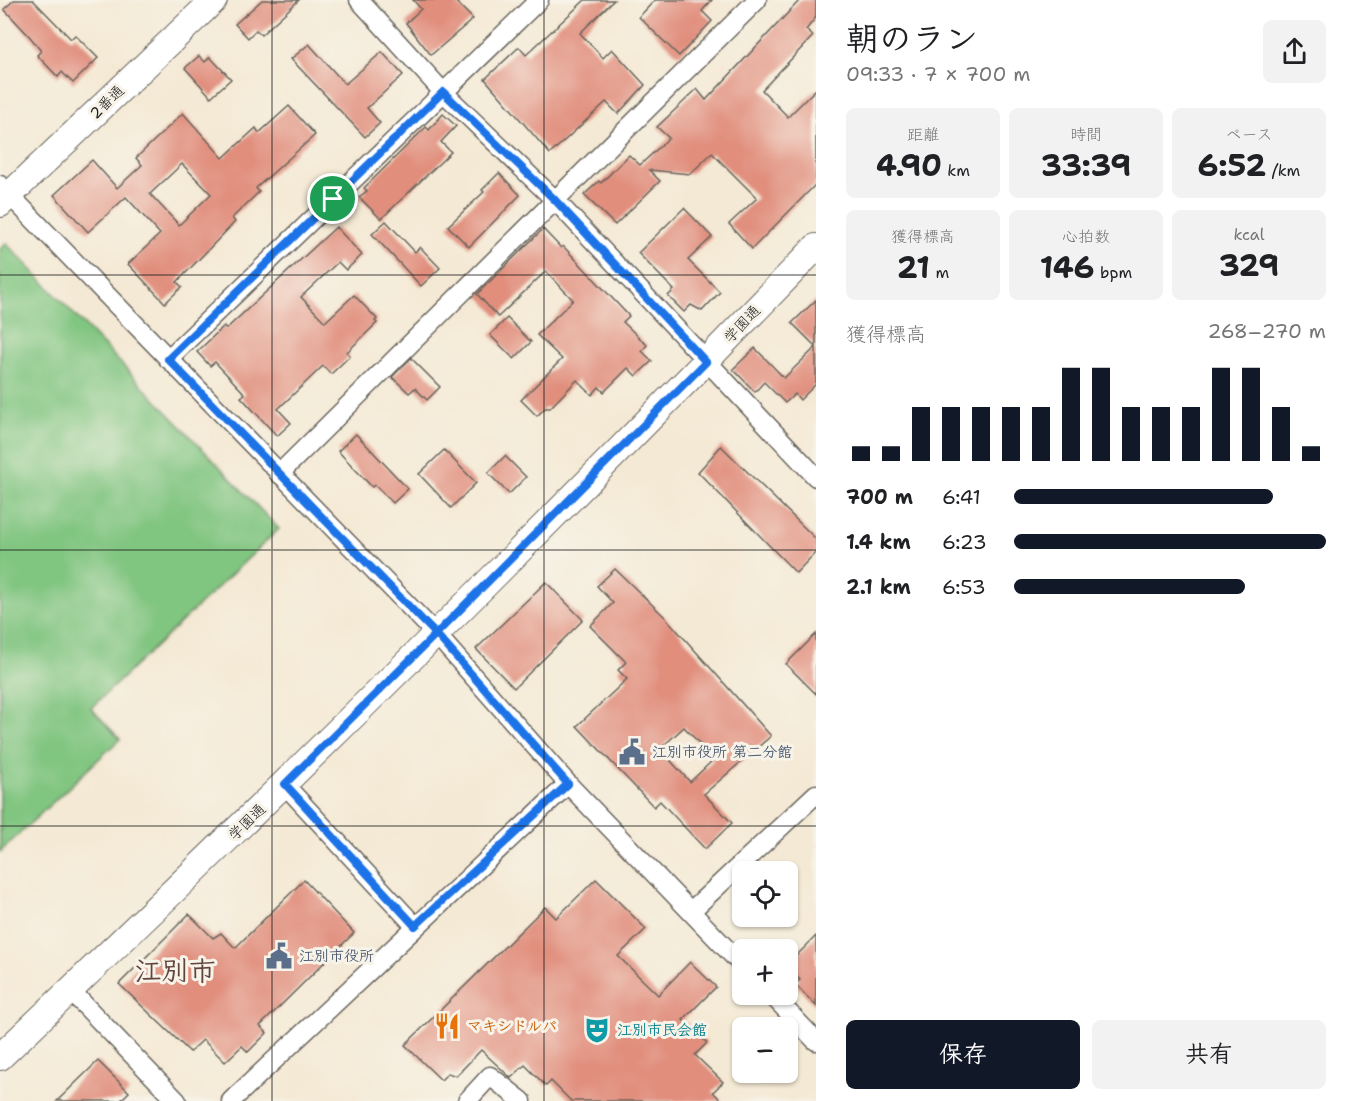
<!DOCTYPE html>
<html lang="ja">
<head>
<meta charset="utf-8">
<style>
  :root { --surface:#fff; --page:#f2f2f2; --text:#202124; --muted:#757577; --accent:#111827 }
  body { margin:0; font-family:"Shantell Sans","Klee One",sans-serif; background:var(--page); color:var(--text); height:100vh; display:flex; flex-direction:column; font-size:22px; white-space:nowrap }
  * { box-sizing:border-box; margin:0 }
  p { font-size:20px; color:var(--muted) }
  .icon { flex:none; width:33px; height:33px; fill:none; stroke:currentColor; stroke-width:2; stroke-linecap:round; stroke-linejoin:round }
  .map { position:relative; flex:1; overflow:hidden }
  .sheet { display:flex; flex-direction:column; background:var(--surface); width:540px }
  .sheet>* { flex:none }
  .tools { position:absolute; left:732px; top:861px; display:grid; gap:12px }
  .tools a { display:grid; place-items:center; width:66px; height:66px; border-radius:9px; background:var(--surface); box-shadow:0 2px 4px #0004; font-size:30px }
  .pin { position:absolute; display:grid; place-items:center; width:51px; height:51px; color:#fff; margin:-26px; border:3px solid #fff; border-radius:50%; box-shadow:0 2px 6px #0007 }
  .round { display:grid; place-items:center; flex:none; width:63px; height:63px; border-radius:9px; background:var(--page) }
  .summary { display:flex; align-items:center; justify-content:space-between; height:102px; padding:0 30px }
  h1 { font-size:33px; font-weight:700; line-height:45px }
  .stats { display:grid; grid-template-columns:repeat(3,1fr); gap:9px; height:102px; padding:6px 30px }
  .stats div { display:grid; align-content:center; border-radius:9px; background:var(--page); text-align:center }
  .stats b { font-size:30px; font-weight:700 }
  .stats small { font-size:16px; font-weight:400 }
  .stats p { font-size:16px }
  .chart { height:168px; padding:12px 30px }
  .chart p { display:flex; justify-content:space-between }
  .chart svg { width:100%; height:108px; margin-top:6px; stroke:var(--accent); stroke-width:6 }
  .button { display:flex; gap:12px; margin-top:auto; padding:12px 30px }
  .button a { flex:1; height:69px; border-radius:9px; background:var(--accent); color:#fff; font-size:24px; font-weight:700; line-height:69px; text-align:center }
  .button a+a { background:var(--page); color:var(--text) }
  ul { padding:0 30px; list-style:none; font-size:20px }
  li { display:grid; grid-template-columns:96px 72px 1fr; align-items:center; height:45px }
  li i { height:15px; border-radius:8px; background:var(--accent) }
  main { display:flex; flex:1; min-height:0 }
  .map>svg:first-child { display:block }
</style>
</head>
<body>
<main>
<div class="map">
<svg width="816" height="1101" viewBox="0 0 816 1101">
  <rect width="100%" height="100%" fill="#f7f3e8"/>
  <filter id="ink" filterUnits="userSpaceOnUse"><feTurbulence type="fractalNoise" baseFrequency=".0167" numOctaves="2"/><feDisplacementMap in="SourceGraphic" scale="12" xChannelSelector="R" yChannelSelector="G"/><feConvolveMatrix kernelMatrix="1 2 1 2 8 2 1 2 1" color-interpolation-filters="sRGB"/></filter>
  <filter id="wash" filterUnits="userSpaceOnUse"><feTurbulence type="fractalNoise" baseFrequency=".008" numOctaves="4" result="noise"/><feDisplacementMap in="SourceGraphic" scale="24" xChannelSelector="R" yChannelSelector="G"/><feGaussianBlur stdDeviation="1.35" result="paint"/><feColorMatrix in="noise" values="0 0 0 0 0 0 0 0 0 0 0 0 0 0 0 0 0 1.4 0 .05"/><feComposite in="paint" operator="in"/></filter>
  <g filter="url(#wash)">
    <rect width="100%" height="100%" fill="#f4e9d4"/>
    <path fill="#80c580" stroke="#4e704e" stroke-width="1.5" d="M6,243L279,529L91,708L120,739L0,852V249Z"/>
    <g id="blocks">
      <g fill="#e18e7d" fill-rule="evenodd">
        <path d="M14,0H33L71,39L75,35L98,58L73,83L62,72L58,77L37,55L41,51L31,38L4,9Z"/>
        <path d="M262,0H299L261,35L256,30L248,38L235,24Z"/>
        <path d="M413,0H454L473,19L431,55L406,23L421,9Z"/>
        <path d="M585,0H614L580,33L603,58L612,49L645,85L618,114L606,102L550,154L485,79L519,47L526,55Z"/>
        <path d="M655,0H712L702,11L712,21L679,56L639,17Z"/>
        <path d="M800,0H816V17L806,30L813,36L762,90L788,117L816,89V184L752,249L729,224L757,198L712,153L690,174L649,170L660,181L615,225L584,195L599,181L601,183L629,155L640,165L669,138L657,127L697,89L706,100Z"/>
        <path d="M309,44L345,84L382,52L403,75L367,108L380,123L365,137L291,59Z"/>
        <path d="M199,56L205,62L210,57L231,79L211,97L185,68Z"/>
        <path d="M289,106L315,135L256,188L259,192L232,218L235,222L177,282L182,287L165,303L128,264L160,234L126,197L88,232L54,195L92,160L117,188L142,165L136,158L183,113L223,158L256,128L259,133ZM182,164L211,194L179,225L150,194Z"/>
        <path d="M443,114L456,126L441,142L451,152L381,219L359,197L367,191L364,188L426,127L429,130Z"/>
        <path d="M499,173L520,195L469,247L448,226L484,192L482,190Z"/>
        <path d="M684,208L712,237L688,260L720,292L702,311L691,305L684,312L668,296L674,290L638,253Z"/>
        <path d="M386,221L415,252L420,247L440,268L421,286L372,234Z"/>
        <path d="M336,227L362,255L346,270L338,262L301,297L325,322L354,295L377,319L375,321L377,323L347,352L350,356L331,374L323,366L278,409L291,423L277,436L241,397L245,394L215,362L210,366L197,352L224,326L226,329Z"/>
        <path d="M543,229L561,248L563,246L629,316L623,322L647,345L642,351L652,361L636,376L628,368L604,392L599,387L592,395L577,380L550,408H545L537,416L521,400L562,359L537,335L573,300L546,271L498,317L477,294Z"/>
        <path d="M816,300V384L800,400L795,394L785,403L764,382L755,392L733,369L755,348L784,378L816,347L792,323Z"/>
        <path d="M507,318L531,342L514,359L490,335Z"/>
        <path d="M411,358L440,387L427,400L415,388L409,393L392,377Z"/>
        <path d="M356,434L408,489L393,503L375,485L372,487L338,451Z"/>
        <path d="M721,446L816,539V552L796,573L698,472Z"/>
        <path d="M444,450L476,483L451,508L419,474Z"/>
        <path d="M505,456L526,477L509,494L488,473Z"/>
        <path d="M615,569L666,618L771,736L704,794L732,823L705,849L660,801L654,807L577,726L627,679L618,670L626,662L590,626L613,603L597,586ZM684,727L714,759L690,782L660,749Z"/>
        <path d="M546,582L583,620L514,688L476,649Z"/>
        <path d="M816,634V694L786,664Z"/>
        <path d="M596,879L646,929L618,956L658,995L690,962L716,987L683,1020L707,1043L695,1055L723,1082L713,1092L722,1101H571L551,1081L546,1086L525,1065L511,1078L481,1050L456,1076L448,1073L441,1080L405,1045L545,907L556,918Z"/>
        <path d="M304,880L354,933L260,1026L267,1033L248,1052L242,1046L225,1062L203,1040L190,1052L119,984L189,914L213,938L221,933L235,948Z"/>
        <path d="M816,936V1006L795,984L800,980L788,967V964Z"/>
        <path d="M98,1061L129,1092L120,1101H57Z"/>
      </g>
    </g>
  </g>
  <g filter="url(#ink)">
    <use href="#blocks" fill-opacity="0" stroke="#68645c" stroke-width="1.5"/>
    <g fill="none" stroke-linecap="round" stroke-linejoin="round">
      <g stroke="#68645c" stroke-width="21">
        <g id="street">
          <path d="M359,0L443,92L554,199L816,477"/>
          <path d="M0,185L436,634L568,784L742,965"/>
          <path d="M168,359L539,0"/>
          <path d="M279,474L757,0"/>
          <path d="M285,785L415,926"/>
          <path d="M691,911L816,794"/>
          <path d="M70,990L177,1101"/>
          <path d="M771,994L816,1041"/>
          <path d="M231,1101L568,784"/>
          <path d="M467,1101L490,1076L522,1101"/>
        </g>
      </g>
      <g stroke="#68645c" stroke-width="28">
        <g id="secondary">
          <path d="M0,204L214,0"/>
          <path d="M0,1057C278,793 551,524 816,247"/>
        </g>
      </g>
      <use href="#street" stroke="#fff" stroke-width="18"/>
      <use href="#secondary" stroke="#fff" stroke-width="26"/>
    </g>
  </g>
  <g fill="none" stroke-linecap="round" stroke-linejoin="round" filter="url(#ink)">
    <g stroke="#fff" stroke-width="12">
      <path id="route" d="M333,199L168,359L436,634L285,784L415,926L568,784L436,634L706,362L554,199L443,92L333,199"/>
    </g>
    <use href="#route" stroke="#1a73e8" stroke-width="8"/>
  </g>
  <path fill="none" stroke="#1c1c1c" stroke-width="1.5" stroke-opacity="0.55" d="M272,0V1101M544,0V1101M0,275H816M0,550H816M0,826H816"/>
  <defs>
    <g id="civic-bare" transform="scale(2.07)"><path d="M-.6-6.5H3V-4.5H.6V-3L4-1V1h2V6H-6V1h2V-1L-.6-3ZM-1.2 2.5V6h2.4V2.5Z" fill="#5c6f8a" stroke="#f7f3e8" stroke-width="2.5" paint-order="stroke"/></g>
    <g id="restaurant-bare" transform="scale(2.07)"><path d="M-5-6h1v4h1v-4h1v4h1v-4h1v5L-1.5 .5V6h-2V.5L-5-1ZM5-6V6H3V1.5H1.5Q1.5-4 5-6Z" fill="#e8710a" stroke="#f7f3e8" stroke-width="2.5" paint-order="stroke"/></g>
    <g id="theatre-bare" transform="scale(2.07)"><path d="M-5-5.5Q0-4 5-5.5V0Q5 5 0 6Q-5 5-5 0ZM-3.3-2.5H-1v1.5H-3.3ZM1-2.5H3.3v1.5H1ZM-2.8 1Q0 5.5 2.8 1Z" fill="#0f9aa8" stroke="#f7f3e8" stroke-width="2.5" paint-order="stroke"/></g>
  </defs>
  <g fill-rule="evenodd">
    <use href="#civic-bare" x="632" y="752"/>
    <use href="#civic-bare" x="279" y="956"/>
    <use href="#restaurant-bare" x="447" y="1026"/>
    <use href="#theatre-bare" x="597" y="1030"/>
  </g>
  <g text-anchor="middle" stroke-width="6" stroke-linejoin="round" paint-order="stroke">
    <g font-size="15" fill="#1c1c1c" stroke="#f7f3e8">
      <text transform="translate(107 102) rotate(-44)" y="5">2番通</text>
      <text transform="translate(742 324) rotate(-46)" y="5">学園通</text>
      <text transform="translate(247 822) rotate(-44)" y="5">学園通</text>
    </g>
    <g font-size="15" font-weight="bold" fill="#4e5e75" stroke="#f7f3e8" text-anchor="start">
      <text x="652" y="757">江別市役所 第二分館</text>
      <text x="299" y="961">江別市役所</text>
    </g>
    <g font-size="15" font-weight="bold" fill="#c56008" stroke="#f7f3e8" text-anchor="start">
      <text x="467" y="1031">マキシドルパ</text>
    </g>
    <g font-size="15" font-weight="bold" fill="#0d838f" stroke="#f7f3e8" text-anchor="start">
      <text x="617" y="1035">江別市民会館</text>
    </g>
    <g font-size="27" font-weight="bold" fill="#61443e" stroke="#f7f3e8">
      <text x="175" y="980">江別市</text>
    </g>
  </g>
</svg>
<div class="tools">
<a><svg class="icon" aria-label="locate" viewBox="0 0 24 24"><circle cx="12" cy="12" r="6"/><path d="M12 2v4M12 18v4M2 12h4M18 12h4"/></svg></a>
<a>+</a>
<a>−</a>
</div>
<div class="pin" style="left:333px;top:199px;background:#1e9e55"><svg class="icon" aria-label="arrive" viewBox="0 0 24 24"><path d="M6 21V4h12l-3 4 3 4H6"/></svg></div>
</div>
<section class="sheet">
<div class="summary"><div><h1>朝のラン</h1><p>09:33 · 7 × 700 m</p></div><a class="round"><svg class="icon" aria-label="share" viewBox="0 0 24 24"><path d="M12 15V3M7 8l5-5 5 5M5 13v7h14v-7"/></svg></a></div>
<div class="stats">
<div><p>距離</p><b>4.90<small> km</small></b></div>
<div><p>時間</p><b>33:39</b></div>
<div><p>ペース</p><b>6:52<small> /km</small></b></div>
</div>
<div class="stats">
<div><p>獲得標高</p><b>21<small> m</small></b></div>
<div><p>心拍数</p><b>146<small> bpm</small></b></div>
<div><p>kcal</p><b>329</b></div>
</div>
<div class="chart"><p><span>獲得標高</span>268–270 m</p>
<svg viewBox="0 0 160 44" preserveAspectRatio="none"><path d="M5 44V38M15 44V38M25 44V22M35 44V22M45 44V22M55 44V22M65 44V22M75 44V6M85 44V6M95 44V22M105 44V22M115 44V22M125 44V6M135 44V6M145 44V22M155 44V38"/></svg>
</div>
<ul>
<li><b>700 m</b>6:41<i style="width:83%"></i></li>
<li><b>1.4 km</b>6:23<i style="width:100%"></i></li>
<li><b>2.1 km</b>6:53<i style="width:74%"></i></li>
</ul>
<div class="button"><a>保存</a><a>共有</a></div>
</section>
</main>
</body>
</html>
